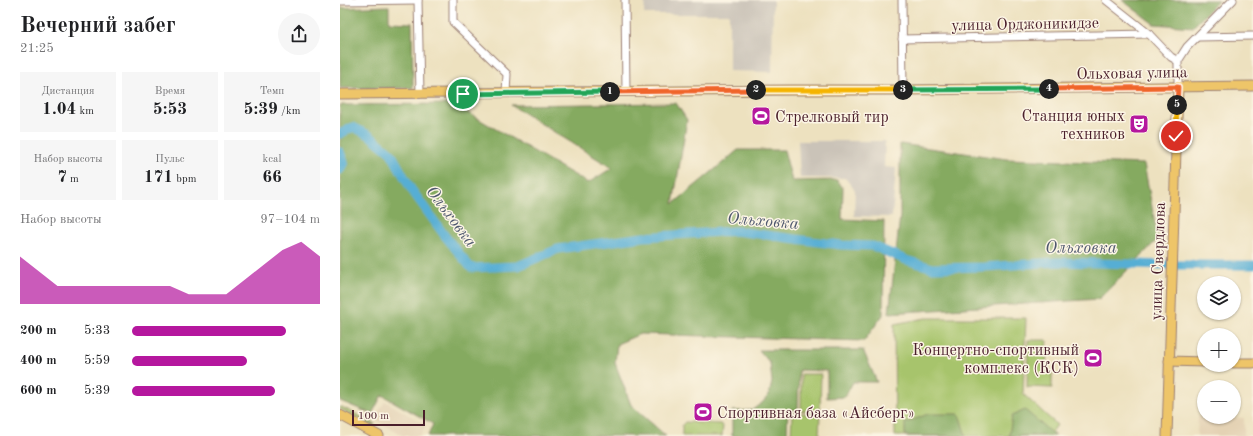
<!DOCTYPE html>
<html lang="ru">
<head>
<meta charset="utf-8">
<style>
  :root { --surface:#fff; --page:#f6f6f6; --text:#202124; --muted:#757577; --accent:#b5179e }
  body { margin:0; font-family:"Old Standard TT",serif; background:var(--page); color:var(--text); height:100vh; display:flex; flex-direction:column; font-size:15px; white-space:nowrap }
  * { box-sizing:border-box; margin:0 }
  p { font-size:13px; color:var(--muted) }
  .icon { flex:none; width:22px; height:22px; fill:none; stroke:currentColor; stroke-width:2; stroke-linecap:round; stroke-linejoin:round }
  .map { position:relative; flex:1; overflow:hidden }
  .drawer { display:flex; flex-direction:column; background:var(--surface); width:340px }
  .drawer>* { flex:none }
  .controls { position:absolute; left:857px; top:276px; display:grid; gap:8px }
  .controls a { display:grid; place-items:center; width:44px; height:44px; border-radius:50%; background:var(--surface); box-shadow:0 1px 3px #0004; font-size:20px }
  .scale { position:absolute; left:12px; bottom:10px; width:73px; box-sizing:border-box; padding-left:4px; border:2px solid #4a1f2b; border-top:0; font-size:11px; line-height:14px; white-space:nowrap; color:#4a1f2b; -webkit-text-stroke:3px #fcf5e5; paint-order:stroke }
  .pin { position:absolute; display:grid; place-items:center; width:34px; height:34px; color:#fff; margin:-17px; border:2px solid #fff; border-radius:50%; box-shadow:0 1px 4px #0007 }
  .km { position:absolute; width:20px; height:20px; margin:-10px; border-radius:50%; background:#222; color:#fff; font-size:11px; line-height:20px; text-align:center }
  .round { display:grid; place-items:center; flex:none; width:42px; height:42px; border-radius:21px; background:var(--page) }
  .head { display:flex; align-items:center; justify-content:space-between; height:68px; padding:0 20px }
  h1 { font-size:22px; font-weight:700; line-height:30px }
  .figures { display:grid; grid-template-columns:repeat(3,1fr); gap:6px; height:68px; padding:4px 20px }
  .figures div { display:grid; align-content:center; border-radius:0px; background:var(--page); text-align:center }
  .figures b { font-size:17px; font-weight:700 }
  .figures small { font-size:11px; font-weight:400 }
  .figures p { font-size:11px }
  .chart { height:112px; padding:8px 20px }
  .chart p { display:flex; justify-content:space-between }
  .chart svg { width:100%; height:72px; margin-top:4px; fill:var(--accent); opacity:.7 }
  ul { padding:0 20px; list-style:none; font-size:13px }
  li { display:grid; grid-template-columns:64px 48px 1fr; align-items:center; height:30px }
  li i { height:10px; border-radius:5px; background:var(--accent) }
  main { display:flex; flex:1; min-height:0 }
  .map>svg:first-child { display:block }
</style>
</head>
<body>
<main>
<section class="drawer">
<div class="head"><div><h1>Вечерний забег</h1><p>21:25</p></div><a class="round"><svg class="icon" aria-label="share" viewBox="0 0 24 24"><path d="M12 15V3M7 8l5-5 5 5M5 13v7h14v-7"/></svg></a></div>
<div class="figures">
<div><p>Дистанция</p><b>1.04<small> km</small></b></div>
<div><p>Время</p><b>5:53</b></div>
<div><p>Темп</p><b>5:39<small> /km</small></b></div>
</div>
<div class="figures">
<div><p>Набор высоты</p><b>7<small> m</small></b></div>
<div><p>Пульс</p><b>171<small> bpm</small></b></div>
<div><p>kcal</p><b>66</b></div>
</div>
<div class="chart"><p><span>Набор высоты</span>97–104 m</p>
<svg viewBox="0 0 160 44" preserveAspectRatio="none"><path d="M0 44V15L10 24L20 33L30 33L40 33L50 33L60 33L70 33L80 33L90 38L100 38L110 38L120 29L130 20L140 11L150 6L160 15V44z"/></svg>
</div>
<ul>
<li><b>200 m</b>5:33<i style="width:82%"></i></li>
<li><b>400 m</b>5:59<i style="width:61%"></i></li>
<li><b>600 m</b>5:39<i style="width:76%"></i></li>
</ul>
</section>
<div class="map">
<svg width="913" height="436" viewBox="0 0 913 436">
  <rect width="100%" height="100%" fill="#fcf5e5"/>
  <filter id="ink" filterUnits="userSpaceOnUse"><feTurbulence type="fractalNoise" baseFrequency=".025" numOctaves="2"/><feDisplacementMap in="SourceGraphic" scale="8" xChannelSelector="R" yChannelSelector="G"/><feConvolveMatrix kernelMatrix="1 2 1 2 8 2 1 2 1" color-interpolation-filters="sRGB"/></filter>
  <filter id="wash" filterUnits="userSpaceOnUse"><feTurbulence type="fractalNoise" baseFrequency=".012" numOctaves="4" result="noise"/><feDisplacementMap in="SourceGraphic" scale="16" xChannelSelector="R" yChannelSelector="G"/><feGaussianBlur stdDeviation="0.9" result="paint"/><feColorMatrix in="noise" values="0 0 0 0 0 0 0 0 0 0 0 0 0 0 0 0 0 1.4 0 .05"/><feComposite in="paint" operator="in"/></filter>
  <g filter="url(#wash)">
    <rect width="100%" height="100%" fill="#ede1bf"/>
    <g fill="#e4d2b4">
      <path d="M45,401L86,425L80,436H63L34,419Z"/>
      <path d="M858,416L904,418V436H857Z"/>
    </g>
    <g fill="#cac3b8">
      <path d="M305,0H433L432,72L389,71V14H304Z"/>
      <path d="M458,141H545L544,167L556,168L552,217L514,216L515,190L505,178H460Z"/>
    </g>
    <g fill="#a7c46c" stroke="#78724c">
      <path d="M586,318H686L683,394L717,425L709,436H555L554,324Z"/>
      <path d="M688,340H707L706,372L712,373V388L687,387Z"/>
      <path d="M461,374H481L480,411H461Z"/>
      <path d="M0,406L35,424L34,425H30L0,409Z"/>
      <path d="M452,413L480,414L479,436H451Z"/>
      <path d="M345,422L380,424L383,426L382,436H342V425Z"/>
    </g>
    <g fill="#85aa60" stroke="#686446">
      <path d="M782,0H879L853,27L814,24Z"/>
      <path d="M49,6V22L72,23L73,88H0V8Z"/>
      <path d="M336,103L347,120L333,204L398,150H444L452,181L497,180L503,188L502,219L544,221L543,315L524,341L300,334L277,344L275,363L291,405L326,436H88L93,424L42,395L32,414L0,401V105L113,104L248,183L272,168L171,105Z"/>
      <path d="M560,144L667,159L804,164L818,239L759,299L549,313L560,216Z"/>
      <path d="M419,350H523L537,382H513L505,397L487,398V371L459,370L458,410H448L447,436H392V411L412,410L422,403L429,395L432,382L430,363Z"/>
      <path d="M685,410L715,436H669L672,416Z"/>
      <path d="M588,414H619L626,436H565V423Z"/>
    </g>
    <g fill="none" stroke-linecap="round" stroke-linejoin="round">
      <g stroke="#57aed4" stroke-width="9">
        <path d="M0,134L13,127L29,135L51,153L71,189L105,236L131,268L178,266L218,249L303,237L396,231L501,245L533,246L566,260L593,268L644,267L717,262L832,265H913"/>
        <path d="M0,152L4,162L0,170"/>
      </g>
    </g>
  </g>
  <g filter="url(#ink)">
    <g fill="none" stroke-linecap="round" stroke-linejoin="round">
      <g stroke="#9c8075" stroke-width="9">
        <g id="minor">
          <path d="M0,0V1L78,0"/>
          <path d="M78,0L80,94"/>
          <path d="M113,0V22L167,74L166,93"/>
          <path d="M285,0L286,92"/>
          <path d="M562,0L563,90"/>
          <path d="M766,0L809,34L831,57L838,61"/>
          <path d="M858,37L913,36"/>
          <path d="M562,39L809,34"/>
          <path d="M838,87V61L847,47L893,0"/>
        </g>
      </g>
      <g stroke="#9c8075" stroke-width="11">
        <g id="major">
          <path d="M0,94L455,90H563L913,86"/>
          <path d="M829,361L864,362"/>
          <path d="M894,363H913"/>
          <path d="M0,415L39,436"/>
          <path d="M827,436L838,87"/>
        </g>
      </g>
      <use href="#minor" stroke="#fff" stroke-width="7"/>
      <use href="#major" stroke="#eec569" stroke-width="9"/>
    </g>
  </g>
  <g fill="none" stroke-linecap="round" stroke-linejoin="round" filter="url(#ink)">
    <g stroke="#fff" stroke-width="8">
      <path id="split-1" d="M123,94L270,92"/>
    </g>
    <g stroke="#fff" stroke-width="8">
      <path id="split-2" d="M270,92L416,90"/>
    </g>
    <g stroke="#fff" stroke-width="8">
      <path id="split-3" d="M416,90H563"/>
    </g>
    <g stroke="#fff" stroke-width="8">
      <path id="split-4" d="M563,90L709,89"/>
    </g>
    <g stroke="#fff" stroke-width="8">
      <path id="split-5" d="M709,89L838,87L837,105"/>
    </g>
    <g stroke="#fff" stroke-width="8">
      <path id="split-6" d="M836,136L837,105"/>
    </g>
    <use href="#split-1" stroke="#22a559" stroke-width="5"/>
    <use href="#split-2" stroke="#f0652b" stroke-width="5"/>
    <use href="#split-3" stroke="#f5b400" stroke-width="5"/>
    <use href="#split-4" stroke="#22a559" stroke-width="5"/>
    <use href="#split-5" stroke="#f0652b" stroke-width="5"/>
    <use href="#split-6" stroke="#f5b400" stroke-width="5"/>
  </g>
  <defs>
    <g id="stadium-square" transform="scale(1)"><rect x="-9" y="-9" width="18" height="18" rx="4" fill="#b5179e" stroke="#fcf5e5"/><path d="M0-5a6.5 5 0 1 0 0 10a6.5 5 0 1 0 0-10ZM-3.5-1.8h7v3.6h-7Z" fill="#fff"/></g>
    <g id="theatre-square" transform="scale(1)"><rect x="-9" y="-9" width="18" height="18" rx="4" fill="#b5179e" stroke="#fcf5e5"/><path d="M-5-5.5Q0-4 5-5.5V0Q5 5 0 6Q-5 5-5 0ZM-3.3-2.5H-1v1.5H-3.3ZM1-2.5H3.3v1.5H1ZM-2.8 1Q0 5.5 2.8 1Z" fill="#fff"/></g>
  </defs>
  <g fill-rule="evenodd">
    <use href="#stadium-square" x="421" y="116"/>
    <use href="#theatre-square" x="799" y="124"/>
    <use href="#stadium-square" x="753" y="358"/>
    <use href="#stadium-square" x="363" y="412"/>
  </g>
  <g text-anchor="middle" stroke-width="3" stroke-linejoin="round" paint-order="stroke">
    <g font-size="16" fill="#4a1f2b" stroke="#fcf5e5">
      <text transform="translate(685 23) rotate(-1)" y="6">улица Орджоникидзе</text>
      <text transform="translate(792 72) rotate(-1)" y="6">Ольховая улица</text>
      <text transform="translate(817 261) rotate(-88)" y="6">улица Свердлова</text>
    </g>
    <g font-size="16" fill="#4a1f2b" stroke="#fcf5e5" text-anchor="end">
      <text x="785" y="121">Станция юных<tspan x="785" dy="18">техников</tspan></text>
      <text x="435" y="122" text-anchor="start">Стрелковый тир</text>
      <text x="739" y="355">Концертно-спортивный<tspan x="739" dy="18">комплекс (КСК)</tspan></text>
      <text x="377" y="418" text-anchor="start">Спортивная база «Айсберг»</text>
    </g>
    <g font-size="17" font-style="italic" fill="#4f586f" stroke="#fcf5e5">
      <text transform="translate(112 216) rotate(53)" y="6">Ольховка</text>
      <text transform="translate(423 220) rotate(5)" y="6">Ольховка</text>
      <text x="741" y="253">Ольховка</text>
    </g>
  </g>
</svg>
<div class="controls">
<a><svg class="icon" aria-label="layers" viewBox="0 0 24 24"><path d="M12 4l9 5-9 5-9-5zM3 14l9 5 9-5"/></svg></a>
<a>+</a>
<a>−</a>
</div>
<div class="scale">100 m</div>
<div class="pin" style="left:123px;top:94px;background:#1e9e55"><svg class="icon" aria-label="arrive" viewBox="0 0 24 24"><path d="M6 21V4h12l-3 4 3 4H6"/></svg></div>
<div class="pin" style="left:836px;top:136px;background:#d93025"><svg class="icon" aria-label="check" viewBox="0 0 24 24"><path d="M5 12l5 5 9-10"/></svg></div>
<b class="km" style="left:270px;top:92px">1</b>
<b class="km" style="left:416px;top:90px">2</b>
<b class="km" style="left:563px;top:90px">3</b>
<b class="km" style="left:709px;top:89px">4</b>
<b class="km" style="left:837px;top:105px">5</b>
</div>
</main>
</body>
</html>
